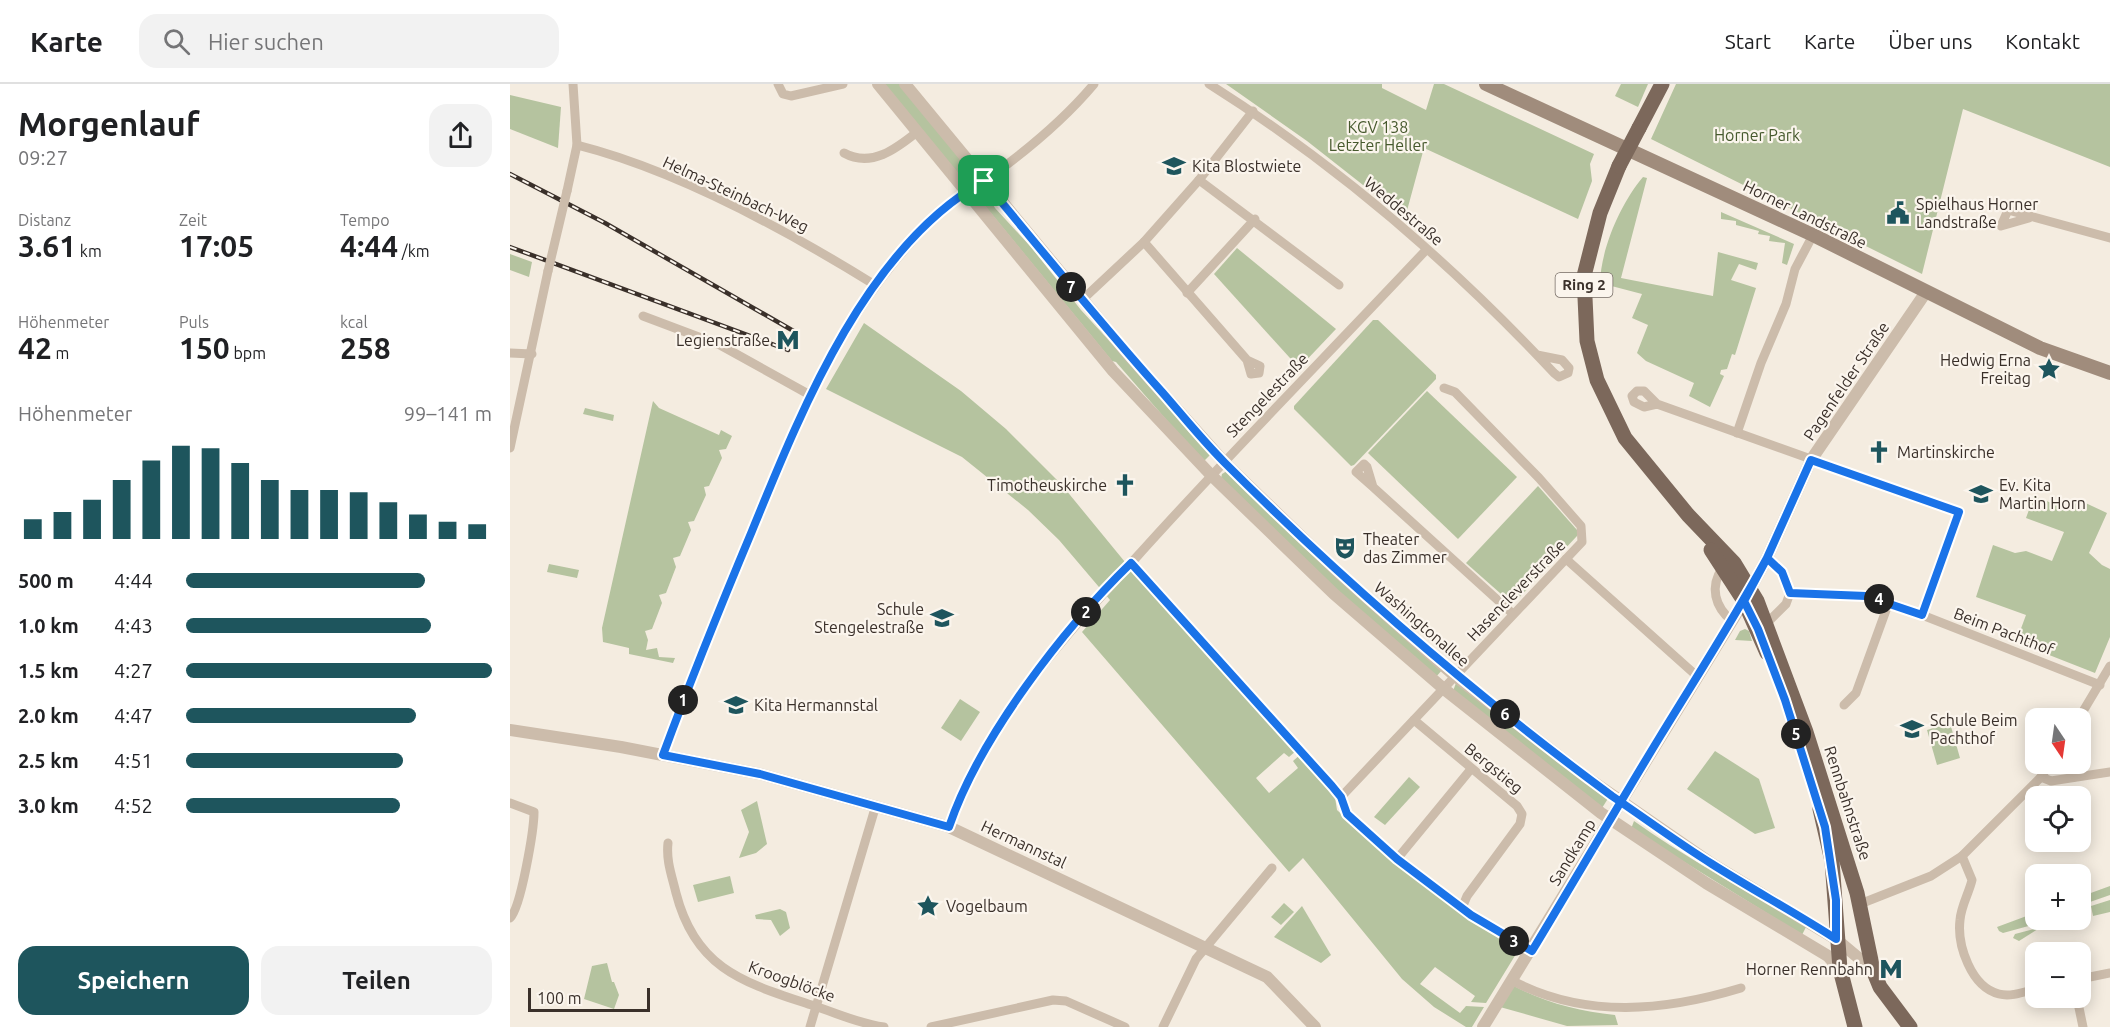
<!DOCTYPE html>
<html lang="de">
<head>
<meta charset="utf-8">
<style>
  :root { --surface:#fff; --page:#f2f2f2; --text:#202124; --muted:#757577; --line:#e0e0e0; --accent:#1e555d }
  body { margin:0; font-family:Ubuntu,sans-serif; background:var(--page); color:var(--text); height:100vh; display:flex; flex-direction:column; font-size:22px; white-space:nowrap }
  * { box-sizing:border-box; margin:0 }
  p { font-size:20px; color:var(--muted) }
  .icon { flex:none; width:33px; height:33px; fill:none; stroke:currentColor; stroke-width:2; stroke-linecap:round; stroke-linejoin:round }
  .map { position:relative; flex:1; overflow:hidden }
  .details { display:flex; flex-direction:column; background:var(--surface); width:510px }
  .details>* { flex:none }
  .needle { width:39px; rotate:167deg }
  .buttons { position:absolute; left:1515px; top:624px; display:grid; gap:12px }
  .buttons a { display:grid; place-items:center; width:66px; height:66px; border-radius:12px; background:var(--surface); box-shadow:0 3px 15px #0003; font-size:30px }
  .scale { position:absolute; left:18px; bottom:15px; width:122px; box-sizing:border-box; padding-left:6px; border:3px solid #3a302a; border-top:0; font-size:16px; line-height:21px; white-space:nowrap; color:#3a302a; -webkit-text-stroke:4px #fbf5ed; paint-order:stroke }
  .pin { position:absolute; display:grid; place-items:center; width:51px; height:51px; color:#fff; margin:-26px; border-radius:12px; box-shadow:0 3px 9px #0006 }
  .km { position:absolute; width:30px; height:30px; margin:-15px; border-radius:50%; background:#222; color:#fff; font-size:16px; line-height:30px; text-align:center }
  .round { display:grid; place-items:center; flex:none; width:63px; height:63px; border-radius:18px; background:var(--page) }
  .head { display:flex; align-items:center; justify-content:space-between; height:102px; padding:0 18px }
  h1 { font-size:33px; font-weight:700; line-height:45px }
  .metrics { display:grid; grid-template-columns:repeat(3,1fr); gap:9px; height:102px; padding:6px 18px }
  .metrics div { display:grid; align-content:center }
  .metrics b { font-size:30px; font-weight:700 }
  .metrics small { font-size:16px; font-weight:400 }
  .metrics p { font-size:16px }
  .chart { height:168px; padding:12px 18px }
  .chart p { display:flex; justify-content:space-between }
  .chart svg { width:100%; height:108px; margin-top:6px; stroke:var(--accent); stroke-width:6 }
  .action { display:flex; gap:12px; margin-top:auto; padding:12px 18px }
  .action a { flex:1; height:69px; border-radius:18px; background:var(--accent); color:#fff; font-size:24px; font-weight:700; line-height:69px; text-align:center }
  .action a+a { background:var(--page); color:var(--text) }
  ul { padding:0 18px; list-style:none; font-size:20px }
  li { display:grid; grid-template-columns:96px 72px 1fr; align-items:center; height:45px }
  li i { height:15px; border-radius:8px; background:var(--accent) }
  header { display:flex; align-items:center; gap:36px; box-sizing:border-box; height:84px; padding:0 30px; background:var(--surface); border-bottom:2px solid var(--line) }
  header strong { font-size:28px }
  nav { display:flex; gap:33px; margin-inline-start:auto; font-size:21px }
  .search { width:420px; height:54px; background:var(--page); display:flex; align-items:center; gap:15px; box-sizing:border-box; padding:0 21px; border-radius:18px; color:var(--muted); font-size:22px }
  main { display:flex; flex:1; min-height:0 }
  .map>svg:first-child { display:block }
</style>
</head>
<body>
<header>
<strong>Karte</strong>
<div class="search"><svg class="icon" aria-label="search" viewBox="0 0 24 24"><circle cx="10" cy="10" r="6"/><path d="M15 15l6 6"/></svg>Hier suchen</div>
<nav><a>Start</a><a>Karte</a><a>Über uns</a><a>Kontakt</a></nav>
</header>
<main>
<section class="details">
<div class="head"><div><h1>Morgenlauf</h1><p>09:27</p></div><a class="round"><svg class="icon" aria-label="share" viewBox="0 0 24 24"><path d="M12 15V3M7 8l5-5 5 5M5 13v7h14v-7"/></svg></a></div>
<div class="metrics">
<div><p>Distanz</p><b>3.61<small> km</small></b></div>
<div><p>Zeit</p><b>17:05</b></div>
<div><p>Tempo</p><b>4:44<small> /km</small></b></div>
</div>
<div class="metrics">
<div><p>Höhenmeter</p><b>42<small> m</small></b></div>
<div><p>Puls</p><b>150<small> bpm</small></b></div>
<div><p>kcal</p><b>258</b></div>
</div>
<div class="chart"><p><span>Höhenmeter</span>99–141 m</p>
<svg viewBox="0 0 160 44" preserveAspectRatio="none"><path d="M5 44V36M15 44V33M25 44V28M35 44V20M45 44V12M55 44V6M65 44V7M75 44V13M85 44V20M95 44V24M105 44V24M115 44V25M125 44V29M135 44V34M145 44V37M155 44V38"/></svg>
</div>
<ul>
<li><b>500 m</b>4:44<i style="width:78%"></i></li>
<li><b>1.0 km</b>4:43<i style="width:80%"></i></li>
<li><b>1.5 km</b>4:27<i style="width:100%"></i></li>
<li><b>2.0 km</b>4:47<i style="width:75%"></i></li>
<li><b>2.5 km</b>4:51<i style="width:71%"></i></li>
<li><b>3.0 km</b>4:52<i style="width:70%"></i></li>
</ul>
<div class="action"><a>Speichern</a><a>Teilen</a></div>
</section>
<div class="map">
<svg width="1600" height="943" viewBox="0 0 1600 943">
  <rect width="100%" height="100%" fill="#f4ece0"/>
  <g fill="#b5c39f">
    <path d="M374,0H390L459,85L449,93Z"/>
    <path d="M716,0H872V4L916,26L924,0H934L1084,70L1080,80L1082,97L1068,135L914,64L895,134L797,57Z"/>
    <path d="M1111,0H1138L1128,23L1105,12Z"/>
    <path d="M1166,0H1600V83L1453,25L1412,190L1141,55Z"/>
    <path d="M0,11L51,23L48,64L0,45Z"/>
    <path d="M1133,93L1137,94L1111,194L1203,212L1208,168L1248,179L1246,186L1229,180L1221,196L1246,204L1225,271L1222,270L1217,285L1211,286L1210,290L1214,292L1200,323L1179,312L1184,299L1136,277L1127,269L1138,241L1122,234L1132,210L1090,199C1091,164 1111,119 1133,93Z"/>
    <path d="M469,106H475L485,124L521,163L571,226L702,369L693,378L606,278L602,277L466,111Z"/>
    <path d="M1211,128L1284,160L1277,181L1272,179L1275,159L1259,157L1260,152L1248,150L1249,147L1226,141V137L1211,135Z"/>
    <path d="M727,164L826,245L789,284L704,190Z"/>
    <path d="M0,170L22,178L19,193L0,186Z"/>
    <path d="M863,236H868L926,291V295L844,381L841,382L784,325V322Z"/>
    <path d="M354,239L451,307L496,345L551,400L624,489L787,666L779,673L774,669L746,694L759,709L788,684L783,677L791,670L824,707L827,726L859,756L916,803L1004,863L1006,870L976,919L961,918L965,912L925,883L910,900L950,929L956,922L974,923L962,943H956L924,923L892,895L793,774L779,788L572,548L600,516L549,456L518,426L452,373L316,305Z"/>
    <path d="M917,307L1007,393L948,455L858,369Z"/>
    <path d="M143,317L149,324L209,351L211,346L222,352L216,365L209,366L212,374L199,402L194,403L196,411L184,437L178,438L181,446L170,472L163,474L166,483L156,509L149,511L152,519L142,545L135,547L138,556L136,566L147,564L149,573L165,574L163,579L119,570V564L93,558L92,544Z"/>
    <path d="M75,324L104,331L103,337L73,330Z"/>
    <path d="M717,387L933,585L925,594L878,555L711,394L712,390Z"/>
    <path d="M1028,402L1067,446V452L1006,517H999L956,479Z"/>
    <path d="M1524,412L1554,424L1567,415L1597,429L1579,469L1592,481L1600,485V553L1585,589L1506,558L1516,531L1466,513L1483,461L1505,469L1516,467L1542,477L1554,448L1516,434Z"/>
    <path d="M39,480L69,486L67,494L37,488Z"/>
    <path d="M1235,545L1239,547L1242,557L1225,556L1230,547Z"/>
    <path d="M946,599L1099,713L1092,724L943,607Z"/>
    <path d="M450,615L470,628L451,657L431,644Z"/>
    <path d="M1440,639L1450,674L1427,681L1417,646Z"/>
    <path d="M1205,667L1249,695L1265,744L1245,750L1177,705Z"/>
    <path d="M899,693L910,703L875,741L864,733Z"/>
    <path d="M247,717L257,760L246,769L229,774L239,748L231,726Z"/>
    <path d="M1124,737C1179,776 1238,807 1296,843L1292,851L1121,745Z"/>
    <path d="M220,792L224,809L188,818L183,801Z"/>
    <path d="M1600,802V811L1580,818L1578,810Z"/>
    <path d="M1600,816V828L1583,832L1581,822Z"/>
    <path d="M774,819L784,828L771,841L761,833Z"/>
    <path d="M792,822L821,871L811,879L764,853Z"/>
    <path d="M270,825L276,828L280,844L270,852L261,836L246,835L245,831Z"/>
    <path d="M1525,829L1526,836H1540L1493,849L1489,847L1487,843Z"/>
    <path d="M1531,843L1509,857L1503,854L1505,850Z"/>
    <path d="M97,879L102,898H104L109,911L104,925L74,915L82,882Z"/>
    <path d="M1004,902C1036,919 1069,927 1105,931L1108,941L1057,942L990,923Z"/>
  </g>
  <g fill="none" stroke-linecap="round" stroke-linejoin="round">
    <g stroke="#ccbcab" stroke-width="9">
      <path d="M268,0L273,10L281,12L333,0"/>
      <path d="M699,0C826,80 942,180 1044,289L1049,293L1058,289L1059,284L1052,276L1027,271"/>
      <path d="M67,61C166,86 278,147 365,201"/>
      <path d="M334,69C361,84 386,65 407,48"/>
      <path d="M689,96L829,201"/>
      <path d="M57,107L67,61L63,0"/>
      <path d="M1519,134L1491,142L1498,126L1600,154"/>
      <path d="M634,158L737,276L741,290L749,289L750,282L737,276"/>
      <path d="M677,209L745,135"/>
      <path d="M572,216L634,158L689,96L743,27"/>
      <path d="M133,232L210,261L300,311"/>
      <path d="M0,269L22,270"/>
      <path d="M1147,320L1134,323L1124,318L1122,312L1127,307H1134L1147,320L1449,428L1411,531"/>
      <path d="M1227,349L1251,279L1276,220L1285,185L1303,151"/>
      <path d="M0,364L38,187"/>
      <path d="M863,403L846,388L854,380L857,383L863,403L1003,530"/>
      <path d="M1257,474L1272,488L1280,509L1276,520L1257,539"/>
      <path d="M1056,475L1188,593"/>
      <path d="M621,479L822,702L831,713L837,730L887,775L961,831L1022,867"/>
      <path d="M1213,483C1199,503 1205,523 1222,537"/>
      <path d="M1280,509L1356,512L1379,518L1590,601"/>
      <path d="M1334,621L1346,609L1379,518"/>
      <path d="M1569,634L1600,582"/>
      <path d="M904,636L1007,722L1012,730L1010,740L957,812L952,824"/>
      <path d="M153,671C181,596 211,522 241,448C284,344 327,240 403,156C417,139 438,119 456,107C463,103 470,100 476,96C515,68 553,37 584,0"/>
      <path d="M1531,693L1541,697L1600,688"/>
      <path d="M831,713L1072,458L1071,442L1029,394L945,308L934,304"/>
      <path d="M0,719L24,728C24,745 11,824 0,834"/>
      <path d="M439,743C475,636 567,539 642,456C731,358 825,263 916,166"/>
      <path d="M158,759C156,777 162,792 166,809C186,887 236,899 304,922C327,929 350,940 374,943"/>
      <path d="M1452,772L1462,796C1459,809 1451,822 1450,836C1447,861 1461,903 1489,910C1501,913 1514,908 1526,905"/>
      <path d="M887,775L961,685"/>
      <path d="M1350,820L1421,792L1452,772L1531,693L1540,680"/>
      <path d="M1570,895L1600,889"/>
      <path d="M1003,897C1076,935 1155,927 1231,904"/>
      <path d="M1567,914L1573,943"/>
      <path d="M300,943L366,721"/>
      <path d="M421,943L543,916L556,917L615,943"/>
      <path d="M653,943L686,875L762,784"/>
    </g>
    <g stroke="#ccbcab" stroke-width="12">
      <path d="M368,0L603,287L701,391L824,510L934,605L1091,729L1196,799L1318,872L1330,886"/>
      <path d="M395,0L616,268L714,378L830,490L945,592L1076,693L1202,780L1326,855L1363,886"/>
      <path d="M0,646L111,663L250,690L439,743L757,893L805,943"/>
      <path d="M973,943L1234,517L1257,474L1301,376L1416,208"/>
    </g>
    <path stroke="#a08c7c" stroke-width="14" d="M976,0L1303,151L1530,264L1600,289"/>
    <g stroke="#7c685b" stroke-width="15">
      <path d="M1129,44L1152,0"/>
      <path d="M1109,82L1090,129L1074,192L1077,257L1087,296L1115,354L1178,431L1224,479L1247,517L1296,648L1347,809L1363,886L1370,903L1400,943"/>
      <path d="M1201,466L1234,517L1257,569"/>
      <path d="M1310,725L1322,777L1330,885L1345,943"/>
    </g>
    <g stroke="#3a302a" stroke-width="4.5">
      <g id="rail">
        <path d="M0,90L95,139L287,249"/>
        <path d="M0,163L278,266"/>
      </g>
    </g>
    <use href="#rail" stroke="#fbf5ed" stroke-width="2" stroke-dasharray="7" stroke-linecap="butt"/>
    <path stroke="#ccbcab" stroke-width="9" d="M38,187L57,107"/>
    <path stroke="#7c685b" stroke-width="15" d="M1109,82L1129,44"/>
  </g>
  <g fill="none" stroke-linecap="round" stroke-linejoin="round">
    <g stroke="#fff" stroke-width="12">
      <path id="route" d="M474,97C356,163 291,327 242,447C211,521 181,595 153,671L250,690L439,743C469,654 554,544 621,479L822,702L831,713L837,730L887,775L961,831L1022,867C1065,796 1107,723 1151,651C1187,592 1224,535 1257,474L1272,488L1280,509L1356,512L1412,531L1449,428L1301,376L1257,474L1234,517L1248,545L1275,616L1315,743L1326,816V855C1286,829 1243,806 1202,780C1168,759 1136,735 1102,712C965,611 836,500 715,379C693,357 673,332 652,308C591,240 533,168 474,97"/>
    </g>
    <use href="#route" stroke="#1a73e8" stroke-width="8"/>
  </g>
  <defs>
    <g id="school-bare" transform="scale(1.8)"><path d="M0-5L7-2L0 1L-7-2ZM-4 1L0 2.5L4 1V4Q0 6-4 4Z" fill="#1e555d" stroke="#fbf5ed" stroke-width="2.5" paint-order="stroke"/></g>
    <g id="civic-bare" transform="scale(1.8)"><path d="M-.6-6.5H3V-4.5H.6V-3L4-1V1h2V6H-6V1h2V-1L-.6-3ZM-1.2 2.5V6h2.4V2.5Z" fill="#1e555d" stroke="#fbf5ed" stroke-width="2.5" paint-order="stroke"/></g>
    <g id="metro-bare" transform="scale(1.8)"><path d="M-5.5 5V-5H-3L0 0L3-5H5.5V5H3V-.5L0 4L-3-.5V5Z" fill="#1e555d" stroke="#fbf5ed" stroke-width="2.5" paint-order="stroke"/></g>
    <g id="sight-bare" transform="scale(1.8)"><path d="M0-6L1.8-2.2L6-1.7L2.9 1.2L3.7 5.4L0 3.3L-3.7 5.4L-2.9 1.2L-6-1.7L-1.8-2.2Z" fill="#1e555d" stroke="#fbf5ed" stroke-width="2.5" paint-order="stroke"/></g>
    <g id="church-bare" transform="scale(1.8)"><path d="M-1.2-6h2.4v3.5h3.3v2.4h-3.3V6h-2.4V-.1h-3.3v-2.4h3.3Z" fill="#1e555d" stroke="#fbf5ed" stroke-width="2.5" paint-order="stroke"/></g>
    <g id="theatre-bare" transform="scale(1.8)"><path d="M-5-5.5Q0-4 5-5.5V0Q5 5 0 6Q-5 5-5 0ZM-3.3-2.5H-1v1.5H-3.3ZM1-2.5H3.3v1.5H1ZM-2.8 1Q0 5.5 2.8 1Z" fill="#1e555d" stroke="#fbf5ed" stroke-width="2.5" paint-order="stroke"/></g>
  </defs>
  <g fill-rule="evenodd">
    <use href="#school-bare" x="664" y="82"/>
    <use href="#civic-bare" x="1388" y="129"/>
    <use href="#metro-bare" x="278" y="256"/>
    <use href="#sight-bare" x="1539" y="285"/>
    <use href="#church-bare" x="1369" y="368"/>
    <use href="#church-bare" x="615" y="401"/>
    <use href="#school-bare" x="1471" y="410"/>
    <use href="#theatre-bare" x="835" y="464"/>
    <use href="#school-bare" x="432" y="534"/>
    <use href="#school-bare" x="226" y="621"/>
    <use href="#school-bare" x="1402" y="645"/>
    <use href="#sight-bare" x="418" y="822"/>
    <use href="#metro-bare" x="1381" y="885"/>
  </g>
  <g text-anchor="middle" stroke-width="4.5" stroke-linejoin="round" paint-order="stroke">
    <rect fill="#fbf5ed" stroke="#746b64" stroke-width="1.5" x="1045.5" y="189" width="57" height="24" rx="4.5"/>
    <g font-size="15" font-weight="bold" fill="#3a302a">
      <text x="1074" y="206">Ring 2</text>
    </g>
    <g font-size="16" fill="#46592d" stroke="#fbf5ed">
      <text x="868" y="49">KGV 138<tspan x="868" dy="18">Letzter Heller</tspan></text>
      <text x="1247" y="57">Horner Park</text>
    </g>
    <g font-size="16" fill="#3a302a" stroke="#fbf5ed" text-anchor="start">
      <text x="682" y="88">Kita Blostwiete</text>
      <text x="1406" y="126">Spielhaus Horner<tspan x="1406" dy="18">Landstraße</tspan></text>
      <text x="260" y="262" text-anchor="end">Legienstraße</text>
      <text x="1521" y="282" text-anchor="end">Hedwig Erna<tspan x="1521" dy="18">Freitag</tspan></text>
      <text x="1387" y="374">Martinskirche</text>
      <text x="597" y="407" text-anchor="end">Timotheuskirche</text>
      <text x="1489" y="407">Ev. Kita<tspan x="1489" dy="18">Martin Horn</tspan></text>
      <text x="853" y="461">Theater<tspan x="853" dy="18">das Zimmer</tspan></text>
      <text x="414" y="531" text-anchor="end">Schule<tspan x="414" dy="18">Stengelestraße</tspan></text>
      <text x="244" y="627">Kita Hermannstal</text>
      <text x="1420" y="642">Schule Beim<tspan x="1420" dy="18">Pachthof</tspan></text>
      <text x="436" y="828">Vogelbaum</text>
      <text x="1363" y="891" text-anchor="end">Horner Rennbahn</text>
    </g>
    <g font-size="16" fill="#3a302a" stroke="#fbf5ed">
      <text transform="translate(226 110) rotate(25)" y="6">Helma-Steinbach-Weg</text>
      <text transform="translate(894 127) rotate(40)" y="6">Weddestraße</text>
      <text transform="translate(1295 130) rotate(26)" y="6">Horner Landstraße</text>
      <text transform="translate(1336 297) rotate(-56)" y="6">Pagenfelder Straße</text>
      <text transform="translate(757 311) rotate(-46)" y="6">Stengelestraße</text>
      <text transform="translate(1006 506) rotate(-46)" y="6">Hasencleverstraße</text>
      <text transform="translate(912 540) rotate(41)" y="6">Washingtonallee</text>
      <text transform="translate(1494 547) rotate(21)" y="6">Beim Pachthof</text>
      <text transform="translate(984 684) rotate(39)" y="6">Bergstieg</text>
      <text transform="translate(1338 719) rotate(72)" y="6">Rennbahnstraße</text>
      <text transform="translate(514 760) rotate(25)" y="6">Hermannstal</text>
      <text transform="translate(1062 768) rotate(-59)" y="6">Sandkamp</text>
      <text transform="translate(282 897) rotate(20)" y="6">Kroogblöcke</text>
    </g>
  </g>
</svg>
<div class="buttons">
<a><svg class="needle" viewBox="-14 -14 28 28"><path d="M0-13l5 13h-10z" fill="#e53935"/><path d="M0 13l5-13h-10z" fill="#757577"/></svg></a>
<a><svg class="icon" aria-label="locate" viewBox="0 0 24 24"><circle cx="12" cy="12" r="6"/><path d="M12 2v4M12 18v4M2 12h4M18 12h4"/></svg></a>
<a>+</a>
<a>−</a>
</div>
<div class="scale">100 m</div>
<div class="pin" style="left:474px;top:97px;background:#1e9e55"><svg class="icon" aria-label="arrive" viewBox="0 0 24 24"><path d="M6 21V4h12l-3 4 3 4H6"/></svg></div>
<b class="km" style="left:173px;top:616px">1</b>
<b class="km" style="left:576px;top:528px">2</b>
<b class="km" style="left:1004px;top:857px">3</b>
<b class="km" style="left:1369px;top:515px">4</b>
<b class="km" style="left:1286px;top:650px">5</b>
<b class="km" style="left:995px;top:630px">6</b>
<b class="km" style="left:561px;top:203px">7</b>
</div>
</main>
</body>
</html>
